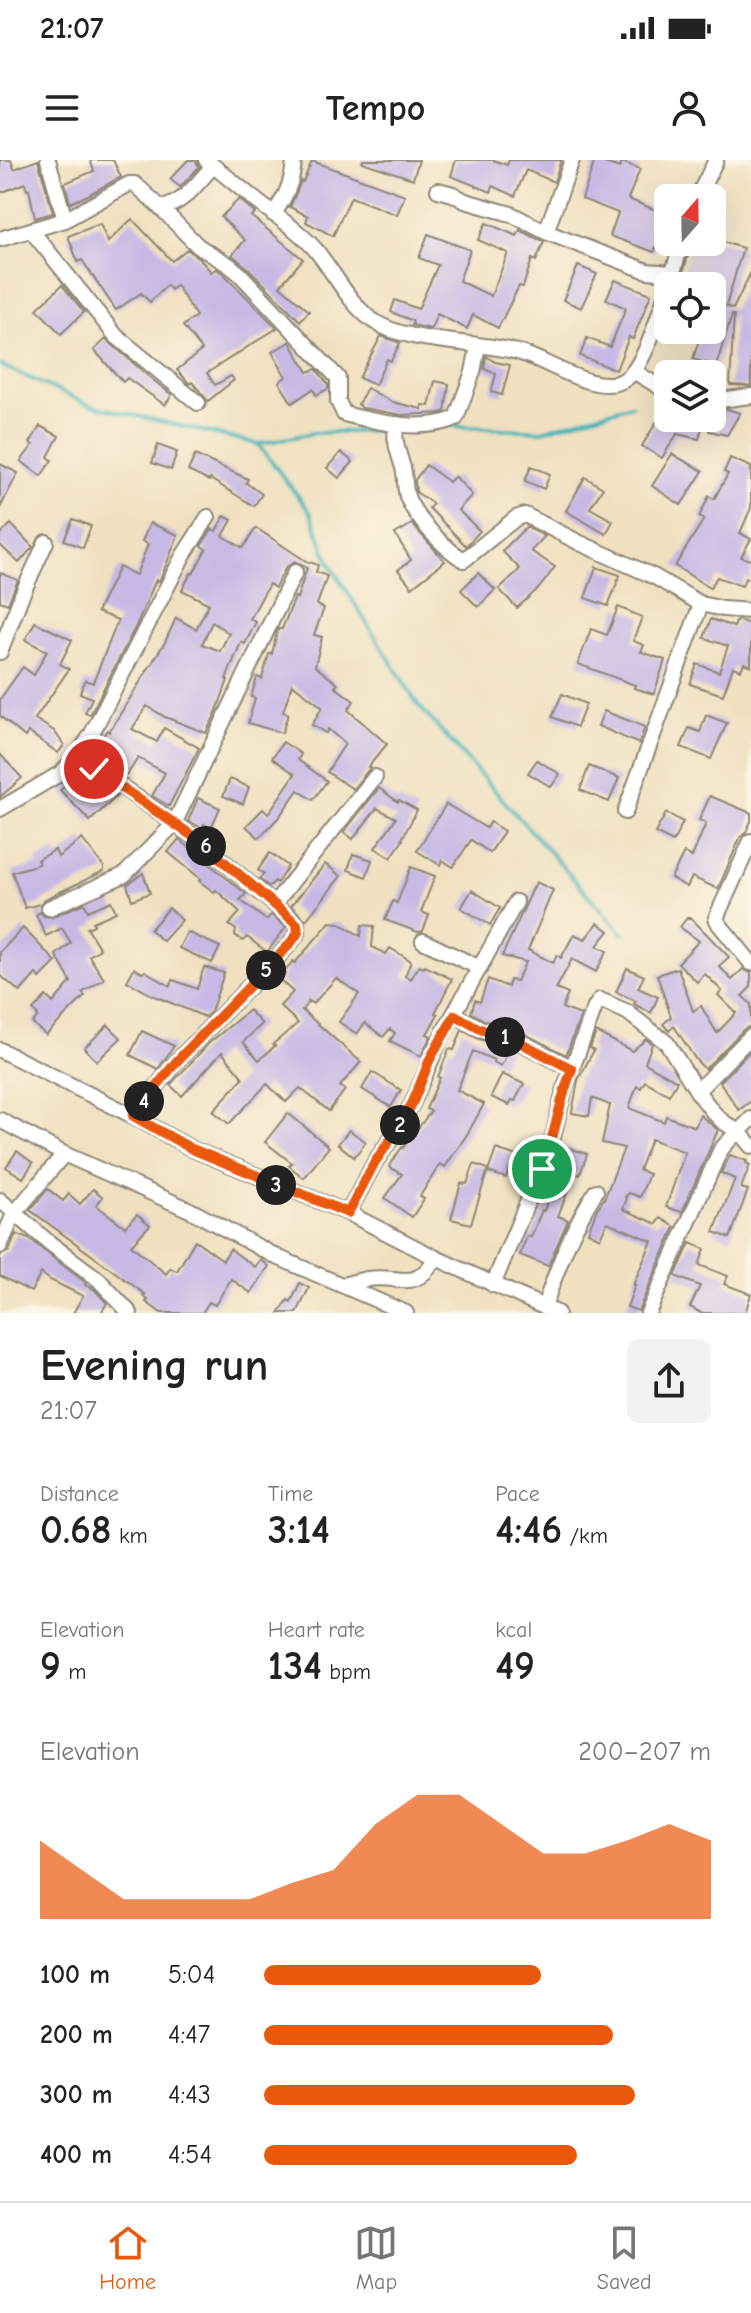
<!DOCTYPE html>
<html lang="en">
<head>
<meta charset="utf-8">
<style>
  :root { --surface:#fff; --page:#f2f2f2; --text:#222; --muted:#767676; --line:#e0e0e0; --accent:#ea580c }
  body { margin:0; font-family:"Comic Neue",sans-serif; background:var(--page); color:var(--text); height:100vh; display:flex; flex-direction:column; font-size:30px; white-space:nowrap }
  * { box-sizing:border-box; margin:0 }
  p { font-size:26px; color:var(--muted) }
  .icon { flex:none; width:44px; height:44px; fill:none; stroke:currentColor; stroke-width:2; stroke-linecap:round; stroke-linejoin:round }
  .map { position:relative; height:1153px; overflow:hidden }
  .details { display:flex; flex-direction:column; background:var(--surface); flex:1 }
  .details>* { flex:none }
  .needle { width:52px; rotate:20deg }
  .tools { position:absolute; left:654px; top:24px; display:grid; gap:16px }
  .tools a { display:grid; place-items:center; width:72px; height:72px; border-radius:12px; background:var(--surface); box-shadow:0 8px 32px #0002; font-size:40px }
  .pin { position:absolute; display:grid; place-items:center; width:68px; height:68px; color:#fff; margin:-34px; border:4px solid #fff; border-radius:50%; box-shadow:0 2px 8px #0007 }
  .km { position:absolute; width:40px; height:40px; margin:-20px; border-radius:50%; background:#222; color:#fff; font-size:22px; line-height:40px; text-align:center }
  .round { display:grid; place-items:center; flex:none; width:84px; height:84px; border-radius:12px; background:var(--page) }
  .summary { display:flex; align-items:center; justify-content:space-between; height:136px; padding:0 40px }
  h1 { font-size:44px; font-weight:600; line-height:60px }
  .metrics { display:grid; grid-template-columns:repeat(3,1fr); gap:12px; height:136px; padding:8px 40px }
  .metrics div { display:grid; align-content:center }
  .metrics b { font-size:40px; font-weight:600 }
  .metrics small { font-size:22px; font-weight:400 }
  .metrics p { font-size:22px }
  .chart { height:224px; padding:16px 40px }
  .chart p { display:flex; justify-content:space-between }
  .chart svg { width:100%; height:144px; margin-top:8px; fill:var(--accent); opacity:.7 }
  ul { padding:0 40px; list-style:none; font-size:26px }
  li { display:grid; grid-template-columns:128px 96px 1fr; align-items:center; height:60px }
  li i { height:20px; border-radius:10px; background:var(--accent) }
  .status { display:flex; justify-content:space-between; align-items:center; height:56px; padding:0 40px; background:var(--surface); direction:ltr }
  .status svg { height:22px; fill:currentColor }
  header { display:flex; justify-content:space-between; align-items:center; height:104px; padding:0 40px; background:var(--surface); font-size:36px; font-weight:600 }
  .dock { display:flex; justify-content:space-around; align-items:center; height:112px; border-top:2px solid var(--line); background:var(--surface); font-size:22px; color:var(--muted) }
  .dock a { display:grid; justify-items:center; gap:4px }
  .dock .active { color:var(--accent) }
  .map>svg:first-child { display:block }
</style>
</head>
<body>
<div class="status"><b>21:07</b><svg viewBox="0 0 49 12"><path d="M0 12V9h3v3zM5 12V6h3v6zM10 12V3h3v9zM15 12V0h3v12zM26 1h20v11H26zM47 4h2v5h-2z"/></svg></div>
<header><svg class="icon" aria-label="menu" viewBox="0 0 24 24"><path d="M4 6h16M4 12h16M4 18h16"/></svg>Tempo<svg class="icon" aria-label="person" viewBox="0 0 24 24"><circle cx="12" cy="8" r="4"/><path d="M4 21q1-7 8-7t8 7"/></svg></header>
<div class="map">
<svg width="751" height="1153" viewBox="0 0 751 1153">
  <rect width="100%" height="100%" fill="#fcf5e5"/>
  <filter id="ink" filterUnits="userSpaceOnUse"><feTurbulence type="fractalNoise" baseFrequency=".0125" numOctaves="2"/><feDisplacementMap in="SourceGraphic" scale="16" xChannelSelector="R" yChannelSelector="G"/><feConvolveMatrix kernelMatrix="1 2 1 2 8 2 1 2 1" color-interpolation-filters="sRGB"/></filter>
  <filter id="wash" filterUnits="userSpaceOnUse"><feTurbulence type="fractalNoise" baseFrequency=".006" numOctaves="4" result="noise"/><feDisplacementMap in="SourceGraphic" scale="32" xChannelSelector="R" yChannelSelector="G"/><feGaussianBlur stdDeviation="1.8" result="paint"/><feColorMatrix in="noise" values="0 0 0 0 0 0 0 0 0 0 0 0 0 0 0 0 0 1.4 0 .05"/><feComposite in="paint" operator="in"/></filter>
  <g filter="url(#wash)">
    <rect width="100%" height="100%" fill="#efe0bf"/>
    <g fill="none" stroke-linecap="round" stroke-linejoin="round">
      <g stroke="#42b2b9" stroke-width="4">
        <path d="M0,205L90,245L258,284L314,273L388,270"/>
        <path d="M452,266L542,271L631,245"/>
        <path d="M258,284L310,352L331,406L418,545L623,774"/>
      </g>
    </g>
    <g id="blocks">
      <g fill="#c7b8e5" fill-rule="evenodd">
        <path d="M0,0H11L14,9L38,0L53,53L35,58L29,29L27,30L25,23L0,33Z"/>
        <path d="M90,0H113L121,17L86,36L70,43L65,23L94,11Z"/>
        <path d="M188,0H195L199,7L180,27L170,19Z"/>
        <path d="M363,0H419L413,19L362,2Z"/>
        <path d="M456,0H493L507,5L509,0H561L554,22L526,10L515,36L493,26L491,32L451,16Z"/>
        <path d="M595,0L620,8L622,2L640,9L628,39L668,55V80L660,78L654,92L610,76L618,53L582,39Z"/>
        <path d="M312,1L405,35L397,55L351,37L333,76L306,62L308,56L290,47L301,21L303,22Z"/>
        <path d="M239,39L255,53L251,56L303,99L280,126L309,151L300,161L247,107L232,95L245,80L221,57Z"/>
        <path d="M132,59L172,101L187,89L200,99L211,112L216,109L223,113L277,168L207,213L215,225L231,216L234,220L208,241L192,222L190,224L177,210L202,190L183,166L196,156L176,125L171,130L167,125L150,142L141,133L116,150L82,100L78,102L68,76L100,64L108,82Z"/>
        <path d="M486,63L517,76L520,70L544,82L536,101L532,99L523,127L519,126L498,168L473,155L467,169L437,154L431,169L412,165L413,161L391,152L395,140L418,149L438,105L419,98L428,74L470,90L459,121L491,136L508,93L478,80Z"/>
        <path d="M712,79L743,88L726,146L733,149L751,112V226L730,225L734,155H732L716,206L693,199L702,170H712V136L715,126H679L692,82H712Z"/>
        <path d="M578,106L597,114L581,148L563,140Z"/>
        <path d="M615,120L651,134L633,179L629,177L616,210L580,196L587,178L610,187L626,148L606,139Z"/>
        <path d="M62,125L84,152L61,174L37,149Z"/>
        <path d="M381,176L400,183L391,201L387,199L375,225L359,218Z"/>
        <path d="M106,179L148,216L172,235L165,245L127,218L123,222L94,190Z"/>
        <path d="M290,182L308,212L316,209L328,224V229L316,235L313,229L292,243L279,222L286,217L272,192Z"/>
        <path d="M486,196L495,202L510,205L502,235L491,232L496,214L484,209Z"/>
        <path d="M435,221L449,224L445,251L441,253L402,255L362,248L358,244L367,228L392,242L422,249V245L429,246Z"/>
        <path d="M668,243V258H685L703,263L699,279L677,274L662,298L642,286Z"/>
        <path d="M727,249L740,253L727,275L709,271L714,251Z"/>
        <path d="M40,266L59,276L48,297L52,300L41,316L21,301L33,285L30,283Z"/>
        <path d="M158,285L177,292L171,310L152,303Z"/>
        <path d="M341,292L353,302L339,318L327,308Z"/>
        <path d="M672,294L703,311L681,345L652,326Z"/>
        <path d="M195,295L248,319L246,323L262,334L254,346L210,319L209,321L188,311Z"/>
        <path d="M730,298L751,307V348L740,373L751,379L741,397L751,400V419L745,418L742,426L717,417L710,428L675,406L704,359L699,357L709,336L714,339L728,314L724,312Z"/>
        <path d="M0,304L18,313L0,348Z"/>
        <path d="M426,305L449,322L455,316L472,335L458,350L480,371L466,386L429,348L433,344L416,332L415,320Z"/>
        <path d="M531,306L550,314L544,329L525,321Z"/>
        <path d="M585,317L603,328L590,348L613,361L606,374L566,351Z"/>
        <path d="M224,356L232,360L223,376L243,388L256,368L309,403L310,402L318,405L316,412L327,416L317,445L324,448L314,475L322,477L315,506L338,524L335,527L354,541L348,550L387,584L368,607L370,608L353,629L327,612L345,584L328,569L326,573L312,565L322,547L292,524L283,552L288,554L282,573L248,563L255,538L251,537L257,517L262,519L269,494H272L277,472L279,469H282L295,437L297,438L307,408L295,402L286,407L275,428L269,424L250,459L256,462L245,484L241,482L226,519L228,520L216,553L206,573L165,557L147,546L132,569L157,582L164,568L199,588L169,646L152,636L165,613L138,598L127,615H123L91,593L107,570L109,572L165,482L176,458L196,469L209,444L182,430L191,413L193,414L206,389L201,386L212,369L216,371ZM212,462L229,473L220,491L202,484Z"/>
        <path d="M73,359L91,366L83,388L64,380Z"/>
        <path d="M150,363L178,375L163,413L159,421L156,420L136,466L90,555L85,553L92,538L80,533L85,520L93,523L118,460L97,452L119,407L136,415L148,384L142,381Z"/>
        <path d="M11,364L33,387L19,403L0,385V375Z"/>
        <path d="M412,364L445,401L412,427L398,410L411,400L395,374Z"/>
        <path d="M526,367L545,376L531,391L555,407L540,427L517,448L499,429L520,409L502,391Z"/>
        <path d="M596,407L620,415L608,446L585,438Z"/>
        <path d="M0,413L18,420L8,444L0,441Z"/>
        <path d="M478,413L495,430L478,447L461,430Z"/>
        <path d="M618,447L642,457L633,481L644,485L641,492L665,500L654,534L634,528L635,525L578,504L591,469L607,475Z"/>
        <path d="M711,459L734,467L737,460L751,464V506L744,503L741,510L733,507L723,535L690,524L697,504L719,512L728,486L704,478Z"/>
        <path d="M35,462L72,480L60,504L69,509L35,559L54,571L64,585L58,593L28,572L25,577L0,556V539L23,507L34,515L47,491L25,480Z"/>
        <path d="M562,534L586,544L577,567L552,557Z"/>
        <path d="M604,551L645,567L639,584L598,566Z"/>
        <path d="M706,555L727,563L711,599L681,587L689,568L700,572Z"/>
        <path d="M283,582L301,594L298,600L327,621L313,640L298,630L279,657L259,678L246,666L263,649L268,654L295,614L272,598Z"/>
        <path d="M0,594L22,618L0,637Z"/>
        <path d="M537,600L560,614L551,627L528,613Z"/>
        <path d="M589,606L619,618L609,642L580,630Z"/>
        <path d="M81,611L98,628L100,626L106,634L110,631L117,636L90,661L60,630Z"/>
        <path d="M230,619L249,627L243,644L223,636Z"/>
        <path d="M379,628L398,642L399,640L417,650L402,679L403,680L391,698L375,688L396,658L377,648L353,679L344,672Z"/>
        <path d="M710,636L751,653V661L746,672L740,678L718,729L692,717L687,727L671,718L684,693L692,697L706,663L699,660Z"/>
        <path d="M198,638L220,648L211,668L204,664L202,668L188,661Z"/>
        <path d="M446,644L486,668L490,662L504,671L490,693L471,680L453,707L442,700L440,705L417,691Z"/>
        <path d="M666,653L683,662L673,682L655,673Z"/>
        <path d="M82,679L104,707V711L45,739L40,744L25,748L12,712L39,704L37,700L55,690L58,697Z"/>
        <path d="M179,679L246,734L240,740L266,760L271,755L286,767L267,792L247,777L243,781L235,775L236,770L229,765L240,752L216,730L214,732L199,721L201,719L168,692Z"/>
        <path d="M270,693L288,706L277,723L275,721L269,727L259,719L264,714L258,710Z"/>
        <path d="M353,694L372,700L366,717L348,710Z"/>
        <path d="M325,704L341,716L306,760L291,746Z"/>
        <path d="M411,707L435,716L421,752L429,755L423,771L418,772L385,760L393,741L397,743Z"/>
        <path d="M143,713L150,733L132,740L127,725Z"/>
        <path d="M536,722L553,730L528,790L553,803L557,795L561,798L574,774L585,779L598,763L609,771L597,786L607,791L596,812L572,799L556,829L568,834L562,848L581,855L566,895L527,875L484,860L471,853L475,840L480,842L488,819L508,827L510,820L516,821L526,802L502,796Z"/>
        <path d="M472,730L500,748L490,765L461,748Z"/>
        <path d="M111,741L116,752L93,762L94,765L87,768L100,789L89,796L104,819L82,833L85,836L46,875L32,863L38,856L33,850L46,836L53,843L71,822L56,795L71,783L62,768L46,776L36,755L40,752L44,756L52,757L84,743L88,751Z"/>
        <path d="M169,748L182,760L163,781L150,770Z"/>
        <path d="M687,758H691L729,797L719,806L732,820L743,809L751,813V827L742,836L751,844V866L744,869L705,909L696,900L674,866L669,871L663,864L671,857L657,815L678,808L693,851L701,846L717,873L736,853L718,835L722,831L705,814L697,822L678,803L699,781L680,767Z"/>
        <path d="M330,762L339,763L361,776L362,765L374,766L372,787L386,794L390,788L411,801L405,816L411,819L419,806L424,808L425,806L452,819L435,853L438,854L427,874L431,876L421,896L390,881L395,873L390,869L383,877L365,863L357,874L339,862L359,834L336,818L313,844L309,841L302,850L361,902L340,926L345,930L329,951L300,928L286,942L267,924L229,964L213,951L243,918L222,892L182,936L170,925L209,883L249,850L262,864L243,882L259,900L275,886L273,884L298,863L280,846L293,832L281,821L285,814L284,812L293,801L295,803Z"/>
        <path d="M23,768L56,802L40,818L36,814L20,832L0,815V792Z"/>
        <path d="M187,772L220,787L212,803L179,788Z"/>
        <path d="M204,807L224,813L211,852L205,857L152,835L127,821L134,808L143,813L145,811L170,826L173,820L197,829Z"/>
        <path d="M627,808L644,816L638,828L658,837L651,853L634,844L636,841L616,832Z"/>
        <path d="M108,865L121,878L97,901L84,888Z"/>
        <path d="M462,870L477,878L509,890L501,906L493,902L494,900L473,891L457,930L484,944L468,973L445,1007L440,1004L420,1036L424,1039L412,1057L385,1038L402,1014L389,1007L402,987L403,988L431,951L426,949L440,918L438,917L449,889L454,890Z"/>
        <path d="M142,871L174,886L158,909L130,895Z"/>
        <path d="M596,872L632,891L646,879L652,884L645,903L677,921L669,935L645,921L641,928L637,926L629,948L664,962L666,956L695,967L700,955L718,970L682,1052L666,1047L685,992L651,979L639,1010L649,1014L640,1037L629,1033L625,1037L627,1038L623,1049L657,1064L661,1058L675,1067L638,1151L627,1147L635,1125H633L652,1081L607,1062L600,1078L588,1072L597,1049L605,1037L624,988L602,983L610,945L592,938L589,956L572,953L578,920L594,890L590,888Z"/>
        <path d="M751,890V941L739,950L720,922Z"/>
        <path d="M372,912L401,930L391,947L362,929Z"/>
        <path d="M502,914L524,924L515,941L512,940L509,945L491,937Z"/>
        <path d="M288,953L329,987L304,1018L289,1006L292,1003L265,982Z"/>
        <path d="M349,970L366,982L354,997L338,984Z"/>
        <path d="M566,987L587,994L580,1015L575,1013L558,1056L568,1060L548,1106L520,1095L527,1076L531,1077L542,1050L544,1051L550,1033L543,1030L549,1015L556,1018Z"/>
        <path d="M496,989L520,997L523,989L537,994L528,1014L510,1007L506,1018L488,1012Z"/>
        <path d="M17,991L33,1003L23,1018L6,1007Z"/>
        <path d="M730,995L747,1001L746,1003L750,1005L741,1028L748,1030L730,1078L714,1072L735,1019L721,1013Z"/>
        <path d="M474,1004L488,1009L471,1064L451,1059L461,1023L467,1024Z"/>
        <path d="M48,1029L63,1041L69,1034L80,1044L93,1029L103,1037L96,1045L125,1067L137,1054L150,1065L131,1085L166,1114L170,1108L177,1111L195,1080L223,1100L230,1089L255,1107L261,1100L269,1106L251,1133L231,1119L215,1145L209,1142L202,1153H161L146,1142L148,1140L143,1136L145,1134L30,1050Z"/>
        <path d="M16,1074L29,1079L86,1123L85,1125L94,1129L107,1143L101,1153H73L83,1136L50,1120L41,1113L31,1132L0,1116V1096L9,1091Z"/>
        <path d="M690,1083L705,1089L699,1105L728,1116L724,1124L751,1134L745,1153H701L690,1147L700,1126L675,1116Z"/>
        <path d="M300,1123L309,1128L297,1153H279L288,1140L291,1142Z"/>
      </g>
    </g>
  </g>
  <g filter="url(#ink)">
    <use href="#blocks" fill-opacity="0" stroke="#8d8675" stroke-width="2"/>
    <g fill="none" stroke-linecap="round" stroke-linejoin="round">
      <g stroke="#8d8675" stroke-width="18">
        <g id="minor">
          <path d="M48,0L65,60"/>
          <path d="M206,0C225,15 244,31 263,46C281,59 300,72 315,89C334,112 348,142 372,160C407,185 480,180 521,193C549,201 596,236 624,220C645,208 659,152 668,128"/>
          <path d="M438,30L453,34L465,41L511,54L546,72L572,0"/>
          <path d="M697,38L716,0"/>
          <path d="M161,48L198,86L229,105L240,114L338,218V241L344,254C376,262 424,273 456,258L473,212L478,186"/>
          <path d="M273,54C286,38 293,20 294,0"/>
          <path d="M31,70L116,176L198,243"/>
          <path d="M546,72L647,111L673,113"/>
          <path d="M0,79L65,60L129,24H135L161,48C184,44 198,22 213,6"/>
          <path d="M670,122L682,82"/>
          <path d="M635,212L668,232"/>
          <path d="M712,241L751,236"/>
          <path d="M397,264C392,279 399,293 403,308C406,318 404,330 408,339C417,360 445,389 464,400L516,358L525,355L580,383L655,417L701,444L723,449L751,451"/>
          <path d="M0,492L21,437L46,382"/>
          <path d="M77,596L200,681L297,764L298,773L290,784L176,902L133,956"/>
          <path d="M0,649L61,613L77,596L91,575L183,396L208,357"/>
          <path d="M625,652L701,444"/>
          <path d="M751,681L716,758L719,764L751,803"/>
          <path d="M275,743L375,617"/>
          <path d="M49,748L124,715L174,664L295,412"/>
          <path d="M423,781L480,808"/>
          <path d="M455,855L480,869L523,884L572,909"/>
          <path d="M0,890L133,956L192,989L348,1053L436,1098L557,1153"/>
          <path d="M697,931L751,876"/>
          <path d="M0,960L64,994L190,1050L277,1097L406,1153"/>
          <path d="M0,1040L47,1081L98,1119L130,1153"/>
          <path d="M348,1053L375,1002L398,969L413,942L440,879L516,742"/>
          <path d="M0,1086L14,1054L64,994"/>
          <path d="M343,1125C351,1123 360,1120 368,1119C402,1114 413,1134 436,1098"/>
          <path d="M493,1125L551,985L565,927L595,847L600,840L627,852L667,883L697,931L713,952L722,961L740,973L751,986"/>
          <path d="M544,1147C559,1104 571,1070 596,1031"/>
          <path d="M648,1153L720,991C729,978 741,971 751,959"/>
        </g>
      </g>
      <use href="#minor" stroke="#fff" stroke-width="14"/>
    </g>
  </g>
  <g fill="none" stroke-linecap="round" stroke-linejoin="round" filter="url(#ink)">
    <g stroke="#fff" stroke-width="16">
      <path id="route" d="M94,609L200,681L297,764L298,773L290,784L176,902L133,956L192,989L348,1053L375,1002L398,969L413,942L430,899L455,855L480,869L523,884L572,909C559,942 555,976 542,1009"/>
    </g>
    <use href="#route" stroke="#ea580c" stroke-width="10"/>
  </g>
</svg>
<div class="tools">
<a><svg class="needle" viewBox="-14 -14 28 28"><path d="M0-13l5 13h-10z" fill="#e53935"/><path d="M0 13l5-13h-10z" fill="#767676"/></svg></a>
<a><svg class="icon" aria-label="locate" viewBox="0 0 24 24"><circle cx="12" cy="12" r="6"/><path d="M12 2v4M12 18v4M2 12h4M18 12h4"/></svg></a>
<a><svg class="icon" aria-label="layers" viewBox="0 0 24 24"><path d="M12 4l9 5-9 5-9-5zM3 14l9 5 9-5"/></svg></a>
</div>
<div class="pin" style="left:542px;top:1009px;background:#1e9e55"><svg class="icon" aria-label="arrive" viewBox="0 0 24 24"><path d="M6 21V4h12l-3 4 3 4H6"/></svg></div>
<div class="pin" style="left:94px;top:609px;background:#d93025"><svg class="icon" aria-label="check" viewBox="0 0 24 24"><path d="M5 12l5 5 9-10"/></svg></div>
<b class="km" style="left:505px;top:877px">1</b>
<b class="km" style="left:400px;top:965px">2</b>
<b class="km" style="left:276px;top:1025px">3</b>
<b class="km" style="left:144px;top:941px">4</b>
<b class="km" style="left:266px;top:810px">5</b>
<b class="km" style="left:206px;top:686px">6</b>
</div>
<section class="details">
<div class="summary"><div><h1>Evening run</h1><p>21:07</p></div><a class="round"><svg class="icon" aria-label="share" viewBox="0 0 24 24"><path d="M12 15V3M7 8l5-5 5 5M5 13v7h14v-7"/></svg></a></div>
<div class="metrics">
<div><p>Distance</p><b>0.68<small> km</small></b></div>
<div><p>Time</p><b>3:14</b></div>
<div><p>Pace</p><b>4:46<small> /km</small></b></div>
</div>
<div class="metrics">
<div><p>Elevation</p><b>9<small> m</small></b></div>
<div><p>Heart rate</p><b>134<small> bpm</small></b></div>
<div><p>kcal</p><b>49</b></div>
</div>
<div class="chart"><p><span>Elevation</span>200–207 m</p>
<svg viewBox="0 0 160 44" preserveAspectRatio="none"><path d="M0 44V20L10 29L20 38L30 38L40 38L50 38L60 33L70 29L80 15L90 6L100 6L110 15L120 24L130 24L140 20L150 15L160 20V44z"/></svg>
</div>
<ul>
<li><b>100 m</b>5:04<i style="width:62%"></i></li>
<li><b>200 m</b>4:47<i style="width:78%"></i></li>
<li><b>300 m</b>4:43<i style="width:83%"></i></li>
<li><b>400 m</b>4:54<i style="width:70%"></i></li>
</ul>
</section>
<nav class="dock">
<a class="active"><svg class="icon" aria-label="home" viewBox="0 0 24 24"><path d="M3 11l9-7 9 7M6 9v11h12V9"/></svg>Home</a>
<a><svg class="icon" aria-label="map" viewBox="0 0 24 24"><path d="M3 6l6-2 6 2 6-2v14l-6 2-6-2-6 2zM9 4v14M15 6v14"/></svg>Map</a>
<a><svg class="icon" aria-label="saved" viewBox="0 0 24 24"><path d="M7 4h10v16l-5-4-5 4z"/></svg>Saved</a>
</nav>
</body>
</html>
